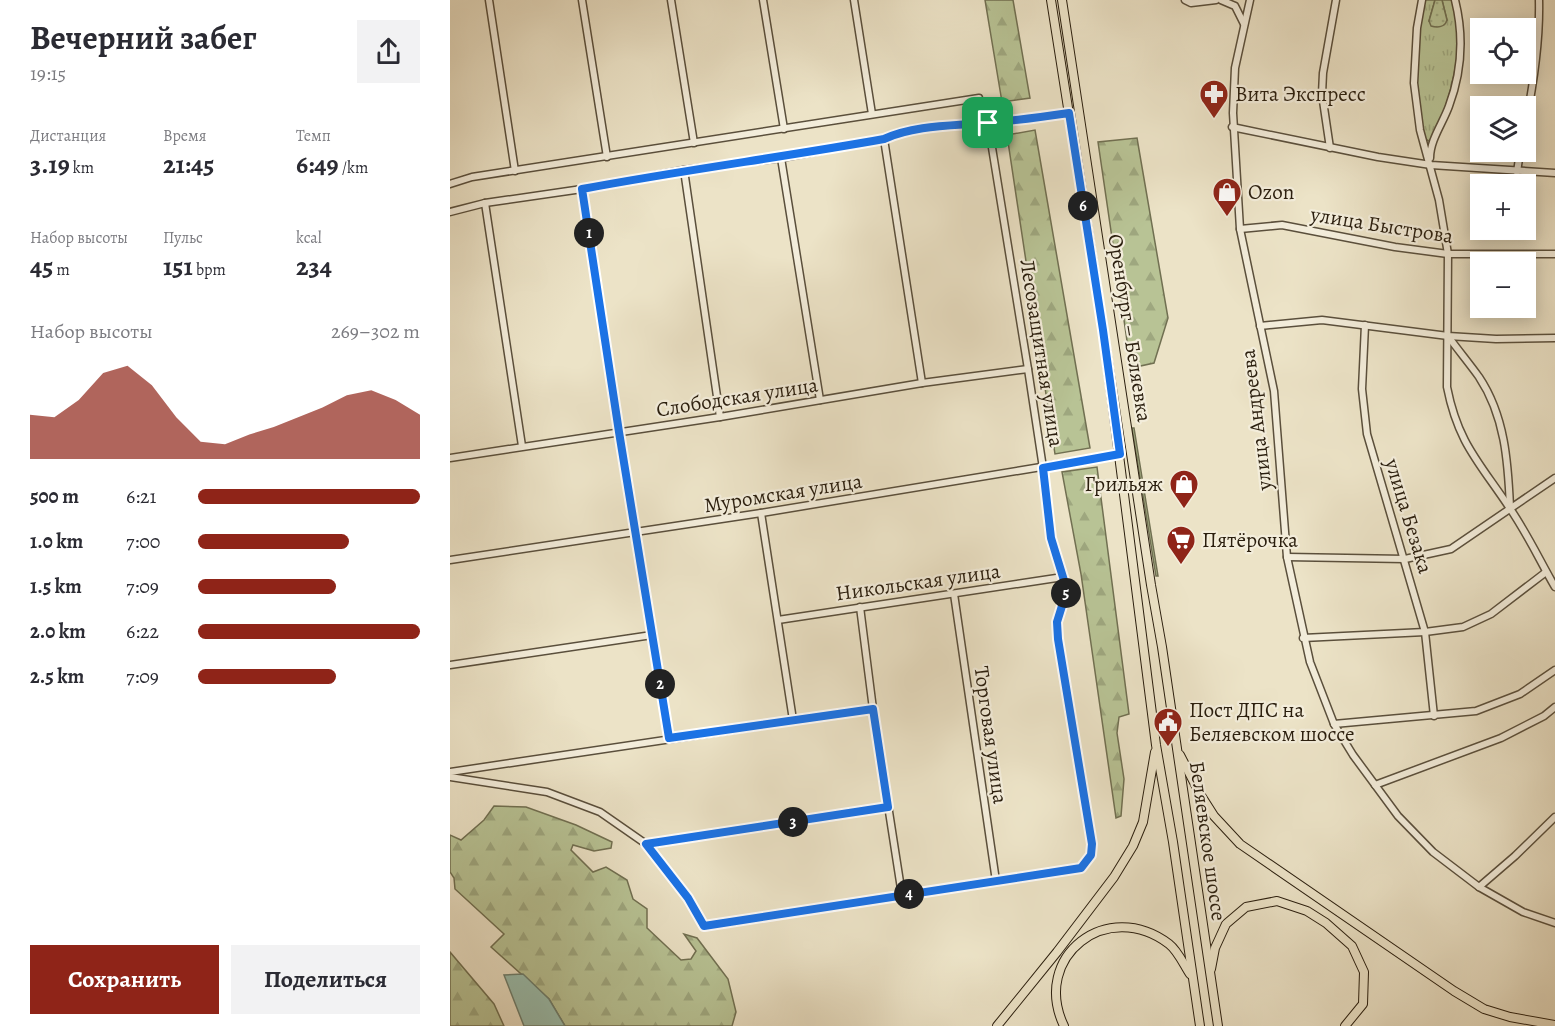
<!DOCTYPE html>
<html lang="ru">
<head>
<meta charset="utf-8">
<style>
  :root { --surface:#fff; --page:#f2f2f3; --text:#2b2b33; --muted:#7c7c81; --accent:#8f2418 }
  body { margin:0; font-family:Alegreya,serif; background:var(--page); color:var(--text); height:100vh; display:flex; flex-direction:column; font-size:22px; white-space:nowrap }
  * { box-sizing:border-box; margin:0 }
  p { font-size:20px; color:var(--muted) }
  .icon { flex:none; width:33px; height:33px; fill:none; stroke:currentColor; stroke-width:2; stroke-linecap:round; stroke-linejoin:round }
  .map { position:relative; flex:1; overflow:hidden }
  .drawer { display:flex; flex-direction:column; background:var(--surface); width:450px }
  .drawer>* { flex:none }
  .controls { position:absolute; left:1020px; top:18px; display:grid; gap:12px }
  .controls a { display:grid; place-items:center; width:66px; height:66px; border-radius:0px; background:var(--surface); box-shadow:0 3px 15px #0003; font-size:30px }
  .pin { position:absolute; display:grid; place-items:center; width:51px; height:51px; color:#fff; margin:-26px; border-radius:12px; box-shadow:0 3px 9px #0006 }
  .km { position:absolute; width:30px; height:30px; margin:-15px; border-radius:50%; background:#222; color:#fff; font-size:16px; line-height:30px; text-align:center }
  .round { display:grid; place-items:center; flex:none; width:63px; height:63px; border-radius:0px; background:var(--page) }
  .summary { display:flex; align-items:center; justify-content:space-between; height:102px; padding:0 30px }
  h1 { font-size:33px; font-weight:600; line-height:45px }
  .figures { display:grid; grid-template-columns:repeat(3,1fr); gap:9px; height:102px; padding:6px 30px }
  .figures div { display:grid; align-content:center }
  .figures b { font-size:26px; font-weight:600 }
  .figures small { font-size:16px; font-weight:400 }
  .figures p { font-size:16px }
  .chart { height:168px; padding:12px 30px }
  .chart p { display:flex; justify-content:space-between }
  .chart svg { width:100%; height:108px; margin-top:6px; fill:var(--accent); opacity:.7 }
  .primary-button { display:flex; gap:12px; margin-top:auto; padding:12px 30px }
  .primary-button a { flex:1; height:69px; border-radius:0px; background:var(--accent); color:#fff; font-size:24px; font-weight:600; line-height:69px; text-align:center }
  .primary-button a+a { background:var(--page); color:var(--text) }
  ul { padding:0 30px; list-style:none; font-size:20px }
  li { display:grid; grid-template-columns:96px 72px 1fr; align-items:center; height:45px }
  li i { height:15px; border-radius:8px; background:var(--accent) }
  main { display:flex; flex:1; min-height:0 }
  .map>svg:first-child { display:block }
</style>
</head>
<body>
<main>
<section class="drawer">
<div class="summary"><div><h1>Вечерний забег</h1><p>19:15</p></div><a class="round"><svg class="icon" aria-label="share" viewBox="0 0 24 24"><path d="M12 15V3M7 8l5-5 5 5M5 13v7h14v-7"/></svg></a></div>
<div class="figures">
<div><p>Дистанция</p><b>3.19<small> km</small></b></div>
<div><p>Время</p><b>21:45</b></div>
<div><p>Темп</p><b>6:49<small> /km</small></b></div>
</div>
<div class="figures">
<div><p>Набор высоты</p><b>45<small> m</small></b></div>
<div><p>Пульс</p><b>151<small> bpm</small></b></div>
<div><p>kcal</p><b>234</b></div>
</div>
<div class="chart"><p><span>Набор высоты</span>269–302 m</p>
<svg viewBox="0 0 160 44" preserveAspectRatio="none"><path d="M0 44V26L10 27L20 20L30 9L40 6L50 14L60 27L70 37L80 38L90 34L100 31L110 27L120 23L130 18L140 16L150 20L160 26V44z"/></svg>
</div>
<ul>
<li><b>500 m</b>6:21<i style="width:100%"></i></li>
<li><b>1.0 km</b>7:00<i style="width:68%"></i></li>
<li><b>1.5 km</b>7:09<i style="width:62%"></i></li>
<li><b>2.0 km</b>6:22<i style="width:100%"></i></li>
<li><b>2.5 km</b>7:09<i style="width:62%"></i></li>
</ul>
<div class="primary-button"><a>Сохранить</a><a>Поделиться</a></div>
</section>
<div class="map">
<svg width="1105" height="1026" viewBox="0 0 1105 1026">
  <defs>
    <pattern id="grass-tufts" width="24" height="20" patternUnits="userSpaceOnUse" patternTransform="scale(1.5)"><rect width="24" height="20" fill="#b8c395"/><path d="M3 7l-1-3M5 7V3M7 7l1-3M15 17l-1-3M17 17v-4M19 17l1-3" fill="none" stroke="#9ea77f"/></pattern>
    <pattern id="forest-firs" width="22" height="20" patternUnits="userSpaceOnUse" patternTransform="scale(1.5)"><rect width="22" height="20" fill="#b8c395"/><path d="M5 1l3.5 6h-7zM16 11l3.5 6h-7z" fill="#9ea77f"/></pattern>
    <pattern id="park-dots" width="8" height="8" patternUnits="userSpaceOnUse" patternTransform="scale(1.5)"><rect width="8" height="8" fill="#b8c395"/><path d="M2 2h.1M6 6h.1" fill="none" stroke="#9ea77f" stroke-width="1.8" stroke-linecap="round"/></pattern>
  </defs>
  <rect width="100%" height="100%" fill="#ece3c7"/>
  <filter id="stains"><feTurbulence type="fractalNoise" baseFrequency=".00333" numOctaves="4"/><feColorMatrix values="0 0 0 0 .2 0 0 0 0 .09 0 0 0 0 .02 0 0 0 .5 -.17"/></filter>
  <radialGradient id="worn" r=".72"><stop offset=".6" stop-color="#630" stop-opacity="0"/><stop offset="1" stop-color="#630" stop-opacity=".3"/></radialGradient>
  <g fill="url(#grass-tufts)" stroke="#717052" stroke-width="1.5">
    <path d="M975,0H985L979,21L997,20L992,0H1003C1013,39 1006,79 992,116C988,125 985,135 979,141L975,139C963,93 964,46 975,0Z"/>
    <path d="M682,428H684L708,576H706Z"/>
  </g>
  <g fill="url(#forest-firs)" stroke="#717052" stroke-width="1.5">
    <path d="M535,0H563L580,98L552,102Z"/>
    <path d="M585,130L640,448L605,454L557,135Z"/>
    <path d="M687,138L718,318L704,363L681,368L648,142Z"/>
    <path d="M647,467L679,714L669,717L667,733L674,779L671,816L666,818L631,574L612,472Z"/>
    <path d="M44,806L76,807L126,825L162,842L161,848L144,851L123,845L121,850L143,872L156,867L177,880L183,899L197,909V928L231,960L241,959L246,951L234,934L247,938L278,979L286,1012L282,1026H115L99,999L41,947L54,934L5,889L4,878L0,872V835L11,840L34,820Z"/>
    <path d="M0,952L44,1004L54,1026H0Z"/>
  </g>
  <path fill="url(#park-dots)" stroke="#717052" stroke-width="1.5" d="M985,0H992L997,20C995,27 988,28 981,26L979,21Z"/>
  <path fill="#9abfaf" stroke="#6d7f6f" stroke-width="1.5" d="M73,974L99,999L115,1026H74L54,975Z"/>
  <g fill="none" stroke-linecap="round" stroke-linejoin="round">
    <g stroke="#5a4f3c" stroke-width="9">
      <g id="minor">
        <path d="M39,0L65,171"/>
        <path d="M132,0L157,157"/>
        <path d="M221,0L244,143"/>
        <path d="M313,0L334,129"/>
        <path d="M404,0L422,114"/>
        <path d="M735,0L741,3L766,0"/>
        <path d="M771,0L785,6L794,24"/>
        <path d="M800,0L785,68L783,113L790,229L824,391L837,557L860,662L884,724L903,755L948,816L983,852L1029,887L1073,912L1105,923"/>
        <path d="M972,0L967,28L964,83L970,130L989,200L998,254L997,387C1008,443 1029,462 1059,507C1077,533 1090,561 1105,587"/>
        <path d="M1076,121C1084,81 1090,41 1089,0"/>
        <path d="M782,127L928,157L981,165L1105,173"/>
        <path d="M434,139L472,383"/>
        <path d="M880,148L872,94L873,73L886,0"/>
        <path d="M331,158L370,400"/>
        <path d="M980,158C980,140 993,123 999,106C1012,71 1014,36 1005,0"/>
        <path d="M234,170L270,417"/>
        <path d="M1067,172L1070,152"/>
        <path d="M0,184L22,177L529,98L532,110L538,123L578,369L593,468L601,538L616,587V593L607,622L608,639L642,844L641,855L631,868L254,926L238,898L196,844L150,812L97,792L0,777"/>
        <path d="M132,189L169,432L219,738"/>
        <path d="M35,203L72,446"/>
        <path d="M0,212L35,203L132,189L234,170L331,158L434,139C465,125 502,126 535,124C563,121 591,117 619,113"/>
        <path d="M790,229L832,225L945,247L998,254H1105"/>
        <path d="M915,325L912,389L917,434L975,632L984,716"/>
        <path d="M810,326L872,320L998,336L1046,339L1105,338"/>
        <path d="M998,336C1008,350 1019,363 1029,377C1055,416 1058,462 1060,507"/>
        <path d="M0,458L270,417L472,383L578,369"/>
        <path d="M311,513L343,720"/>
        <path d="M837,557L955,559L1001,549L1105,478"/>
        <path d="M0,560L311,513L670,454"/>
        <path d="M504,594L546,881"/>
        <path d="M410,607L423,709L452,895"/>
        <path d="M328,620L613,577"/>
        <path d="M853,638L975,632L1013,627L1041,614L1096,572"/>
        <path d="M0,665L202,635"/>
        <path d="M884,724L1026,711L1070,694L1105,670"/>
        <path d="M0,772L423,709"/>
        <path d="M925,785L1051,738L1094,716L1105,707"/>
        <path d="M196,844L438,807"/>
        <path d="M1029,887L1065,856L1105,817"/>
      </g>
    </g>
    <g stroke="#2a1e0e" stroke-width="10">
      <g id="major">
        <path d="M601,0L653,330L706,745L723,842L750,1026"/>
        <path d="M612,0L701,585L712,647L768,1026"/>
        <path d="M730,755L750,794L764,816L790,844L1004,991L1034,1009L1060,1017L1105,1025"/>
        <path d="M761,969L765,948L776,924L796,907L827,901L857,911L876,923L902,946L914,972L913,1004L895,1026"/>
        <path d="M547,1026L607,952L664,877L683,846L693,822L705,752"/>
        <path d="M614,1026C581,957 657,897 719,944C728,951 734,965 740,974"/>
      </g>
    </g>
    <use href="#minor" stroke="#f3eddb" stroke-width="6"/>
    <use href="#major" stroke="#ece3c7" stroke-width="8"/>
  </g>
  <g fill="none" stroke-linecap="round" stroke-linejoin="round">
    <g stroke="#fff" stroke-width="12">
      <path id="route" d="M619,113L653,330L670,454L593,468L601,538L616,587V593L607,622L608,639L642,844L641,855L631,868L254,926L238,898L196,844L438,807L423,709L219,738L169,432L132,189C233,170 334,157 434,139C465,125 502,126 535,123C563,121 591,117 619,113Z"/>
    </g>
    <use href="#route" stroke="#1a73e8" stroke-width="8"/>
  </g>
  <defs>
    <g id="pharmacy-pin" transform="scale(1.5)"><path d="M0 17L-7.5 6A9.5 9.5 0 1 1 7.5 6Z" fill="#8f2418" stroke="#f3eddb"/><path d="M-2-6h4v4h4v4h-4v4h-4v-4h-4v-4h4Z" fill="#fff"/></g>
    <g id="shop-pin" transform="scale(1.5)"><path d="M0 17L-7.5 6A9.5 9.5 0 1 1 7.5 6Z" fill="#8f2418" stroke="#f3eddb"/><path d="M-5-2.5h2.3a2.7 3.5 0 0 1 5.4 0H5L5.5 6h-11ZM-1.5-2.5h3a1.5 2.3 0 0 0-3 0Z" fill="#fff"/></g>
    <g id="supermarket-pin" transform="scale(1.5)"><path d="M0 17L-7.5 6A9.5 9.5 0 1 1 7.5 6Z" fill="#8f2418" stroke="#f3eddb"/><path d="M-6-5.5h2.5l.6 2H6L4.5 2H-2.5L-4.4-4H-6ZM-1.5 3.2a1.3 1.3 0 1 0 .1 0ZM3 3.2a1.3 1.3 0 1 0 .1 0Z" fill="#fff"/></g>
    <g id="civic-pin" transform="scale(1.5)"><path d="M0 17L-7.5 6A9.5 9.5 0 1 1 7.5 6Z" fill="#8f2418" stroke="#f3eddb"/><path d="M-.6-6.5H3V-4.5H.6V-3L4-1V1h2V6H-6V1h2V-1L-.6-3ZM-1.2 2.5V6h2.4V2.5Z" fill="#fff"/></g>
  </defs>
  <g fill-rule="evenodd">
    <use href="#pharmacy-pin" x="764" y="94"/>
    <use href="#shop-pin" x="777" y="192"/>
    <use href="#shop-pin" x="734" y="484"/>
    <use href="#supermarket-pin" x="731" y="540"/>
    <use href="#civic-pin" x="718" y="722"/>
  </g>
  <g text-anchor="middle" stroke-width="4.5" stroke-linejoin="round" paint-order="stroke">
    <g font-size="21" fill="#2a1e0e" stroke="#f3eddb" text-anchor="start">
      <text x="785" y="101">Вита Экспресс</text>
      <text x="798" y="199">Ozon</text>
      <text x="713" y="491" text-anchor="end">Грильяж</text>
      <text x="752" y="547">Пятёрочка</text>
      <text x="739" y="717">Пост ДПС на<tspan x="739" dy="24">Беляевском шоссе</tspan></text>
    </g>
    <g font-size="21" fill="#2a1e0e" stroke="#f3eddb">
      <text transform="translate(932 225) rotate(9)" y="7">улица Быстрова</text>
      <text transform="translate(680 328) rotate(81)" y="7">Оренбург – Беляевка</text>
      <text transform="translate(592 353) rotate(81)" y="7">Лесозащитная улица</text>
      <text transform="translate(287 397) rotate(-9)" y="7">Слободская улица</text>
      <text transform="translate(806 420) rotate(-97)" y="7">улица Андреева</text>
      <text transform="translate(333 493) rotate(-9)" y="7">Муромская улица</text>
      <text transform="translate(959 516) rotate(73)" y="7">улица Безака</text>
      <text transform="translate(468 582) rotate(-8)" y="7">Никольская улица</text>
      <text transform="translate(541 735) rotate(82)" y="7">Торговая улица</text>
      <text transform="translate(758 841) rotate(82)" y="7">Беляевское шоссе</text>
    </g>
  </g>
  <rect width="100%" height="100%" filter="url(#stains)"/>
  <rect width="100%" height="100%" fill="url(#worn)"/>
</svg>
<div class="controls">
<a><svg class="icon" aria-label="locate" viewBox="0 0 24 24"><circle cx="12" cy="12" r="6"/><path d="M12 2v4M12 18v4M2 12h4M18 12h4"/></svg></a>
<a><svg class="icon" aria-label="layers" viewBox="0 0 24 24"><path d="M12 4l9 5-9 5-9-5zM3 14l9 5 9-5"/></svg></a>
<a>+</a>
<a>−</a>
</div>
<div class="pin" style="left:538px;top:123px;background:#1e9e55"><svg class="icon" aria-label="arrive" viewBox="0 0 24 24"><path d="M6 21V4h12l-3 4 3 4H6"/></svg></div>
<b class="km" style="left:139px;top:233px">1</b>
<b class="km" style="left:210px;top:684px">2</b>
<b class="km" style="left:343px;top:822px">3</b>
<b class="km" style="left:459px;top:894px">4</b>
<b class="km" style="left:616px;top:593px">5</b>
<b class="km" style="left:633px;top:206px">6</b>
</div>
</main>
</body>
</html>
